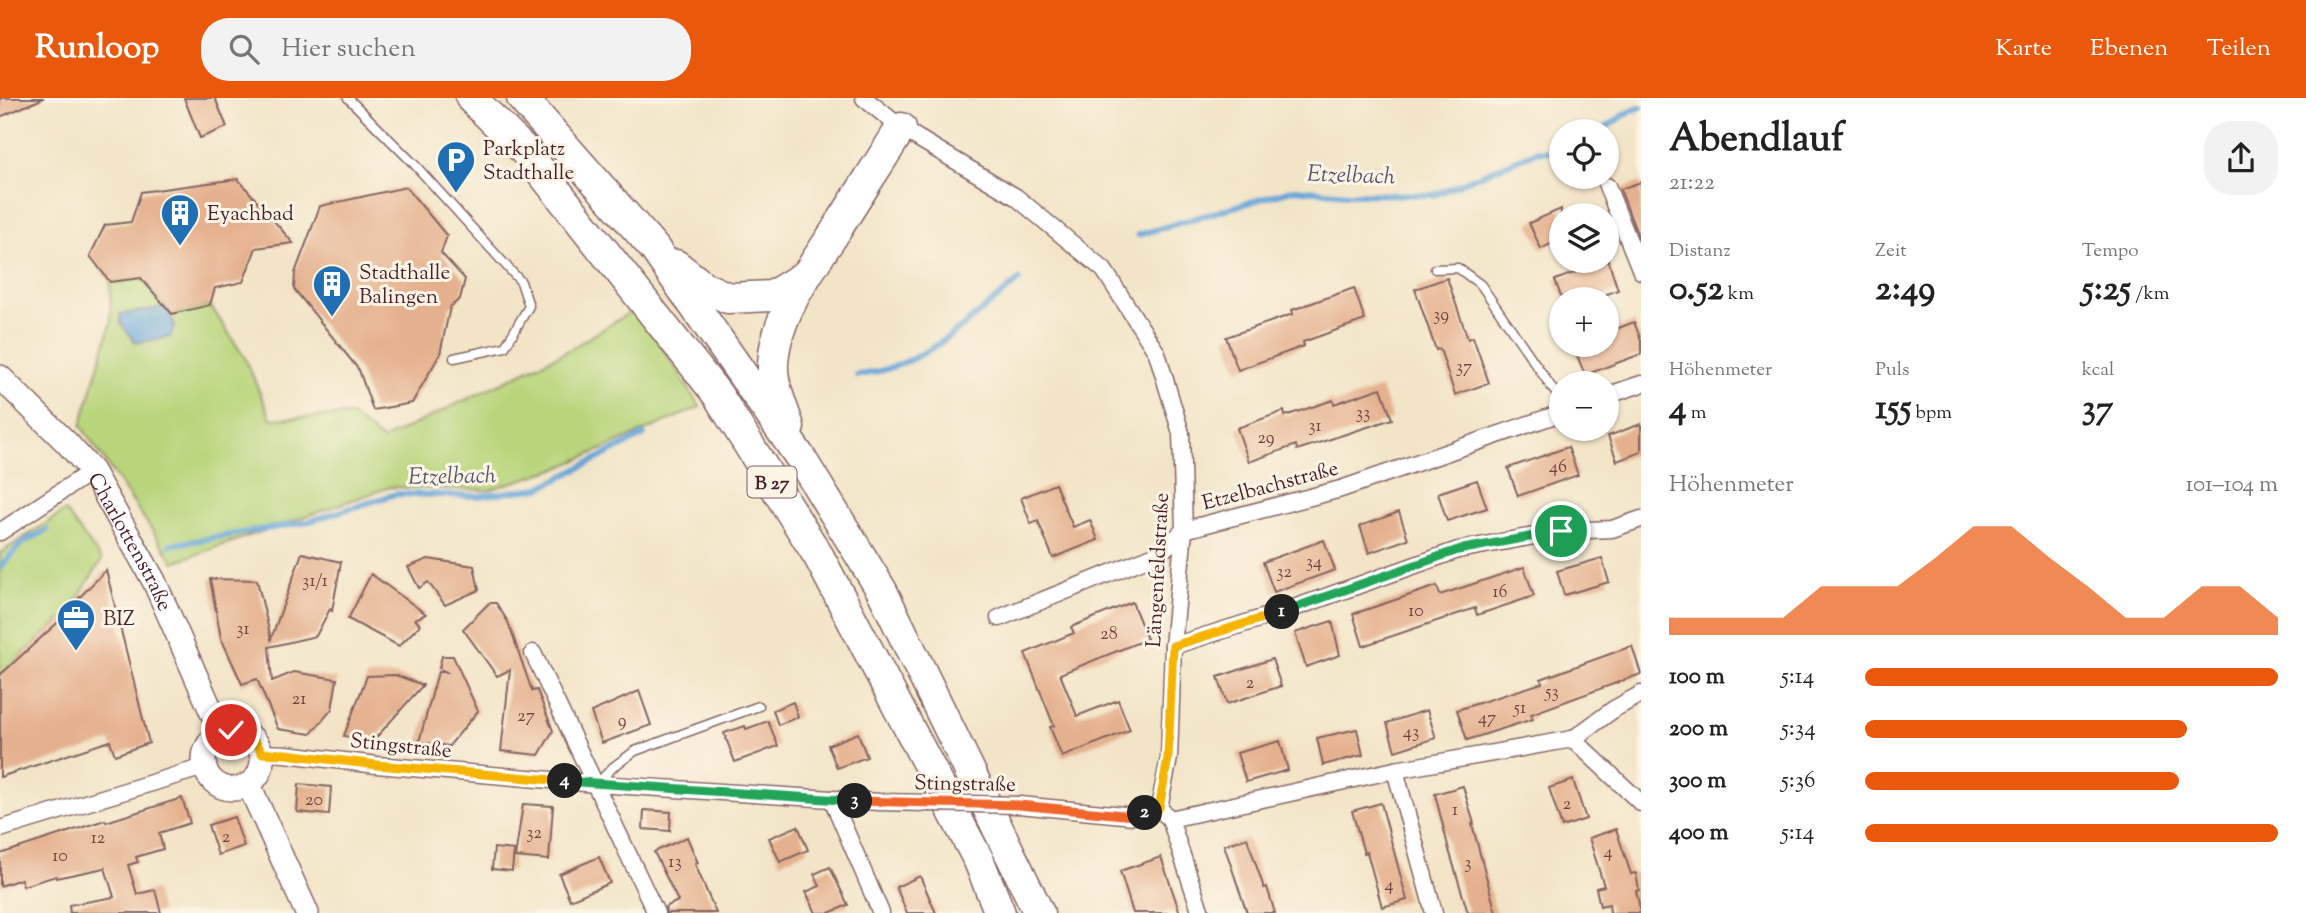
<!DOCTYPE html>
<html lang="de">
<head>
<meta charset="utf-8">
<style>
  :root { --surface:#fff; --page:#f2f2f2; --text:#222; --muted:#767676; --accent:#ea580c }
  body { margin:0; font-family:"Sorts Mill Goudy",serif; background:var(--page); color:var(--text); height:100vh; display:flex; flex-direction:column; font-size:26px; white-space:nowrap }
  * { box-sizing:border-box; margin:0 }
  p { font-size:23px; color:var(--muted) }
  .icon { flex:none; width:38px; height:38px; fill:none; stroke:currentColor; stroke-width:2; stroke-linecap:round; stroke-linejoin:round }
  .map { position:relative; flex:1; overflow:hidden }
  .panel { display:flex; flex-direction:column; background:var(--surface); width:665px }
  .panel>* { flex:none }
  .controls { position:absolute; left:1549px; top:21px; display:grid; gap:14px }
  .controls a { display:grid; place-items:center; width:70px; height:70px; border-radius:50%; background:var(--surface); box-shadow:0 2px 5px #0004; font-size:35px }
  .pin { position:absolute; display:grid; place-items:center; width:60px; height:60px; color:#fff; margin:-30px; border:4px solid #fff; border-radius:50%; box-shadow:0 2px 7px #0007 }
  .km { position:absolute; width:35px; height:35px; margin:-18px; border-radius:50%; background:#222; color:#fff; font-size:19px; line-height:35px; text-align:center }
  .round { display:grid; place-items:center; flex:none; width:74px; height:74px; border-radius:28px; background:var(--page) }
  .overview { display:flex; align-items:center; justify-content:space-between; height:119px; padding:0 28px }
  h1 { font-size:38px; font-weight:800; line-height:52px }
  .figures { display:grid; grid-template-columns:repeat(3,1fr); gap:10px; height:119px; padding:7px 28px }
  .figures div { display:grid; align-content:center }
  .figures b { font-size:35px; font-weight:800 }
  .figures small { font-size:19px; font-weight:400 }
  .figures p { font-size:19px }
  .chart { height:196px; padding:14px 28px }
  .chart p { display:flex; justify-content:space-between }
  .chart svg { width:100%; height:126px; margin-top:7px; fill:var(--accent); opacity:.7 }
  ul { padding:0 28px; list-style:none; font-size:23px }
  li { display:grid; grid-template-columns:112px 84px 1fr; align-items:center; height:52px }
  li i { height:18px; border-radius:9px; background:var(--accent) }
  header { display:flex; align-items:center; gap:42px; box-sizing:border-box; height:98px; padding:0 35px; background:var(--accent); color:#fff }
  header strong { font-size:33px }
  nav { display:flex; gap:38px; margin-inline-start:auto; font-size:24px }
  .search { width:490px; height:63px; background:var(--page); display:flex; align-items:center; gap:18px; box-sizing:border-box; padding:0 24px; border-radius:28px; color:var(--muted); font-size:26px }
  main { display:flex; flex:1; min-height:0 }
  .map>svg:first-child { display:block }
</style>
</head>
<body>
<header>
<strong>Runloop</strong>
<div class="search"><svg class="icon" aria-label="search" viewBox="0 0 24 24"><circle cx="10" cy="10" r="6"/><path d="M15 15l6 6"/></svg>Hier suchen</div>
<nav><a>Karte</a><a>Ebenen</a><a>Teilen</a></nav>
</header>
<main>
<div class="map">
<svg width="1641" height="815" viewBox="0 0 1641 815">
  <rect width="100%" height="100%" fill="#fcf5e5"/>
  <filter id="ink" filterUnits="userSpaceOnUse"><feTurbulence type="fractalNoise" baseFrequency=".0143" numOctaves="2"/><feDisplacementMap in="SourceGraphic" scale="14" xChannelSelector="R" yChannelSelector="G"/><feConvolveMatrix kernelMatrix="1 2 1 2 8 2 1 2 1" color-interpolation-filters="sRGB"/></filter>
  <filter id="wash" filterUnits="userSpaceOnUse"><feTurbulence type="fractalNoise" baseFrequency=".00686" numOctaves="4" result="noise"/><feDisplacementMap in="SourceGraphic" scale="28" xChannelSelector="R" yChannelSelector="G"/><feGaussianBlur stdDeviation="1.57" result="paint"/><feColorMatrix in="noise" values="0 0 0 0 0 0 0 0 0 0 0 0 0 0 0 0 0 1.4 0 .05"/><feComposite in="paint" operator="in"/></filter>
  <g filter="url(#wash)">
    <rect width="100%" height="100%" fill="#f2e4c7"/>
    <g fill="#b8d57b" stroke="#817a53" stroke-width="2">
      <path d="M141,180L172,216L210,207L245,260L271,321L351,317L382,342L567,253L637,210L700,309L561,369L489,392L390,389L174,464L81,328L111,225L110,184Z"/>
      <path d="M65,413L102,462L75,504L78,523L61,521L0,577V455Z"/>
    </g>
    <path fill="#65a5d8" stroke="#586282" stroke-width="2" d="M166,209L175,227L170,239L136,245L121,226L120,216Z"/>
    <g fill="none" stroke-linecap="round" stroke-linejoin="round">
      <g stroke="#65a5d8" stroke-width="6">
        <path d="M1601,33L1627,15L1641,9"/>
        <path d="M1138,137L1295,91L1347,96L1434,97L1538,53L1561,54"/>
        <path d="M857,277C922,271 971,221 1019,182"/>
        <path d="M170,447L307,424L396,396L479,398L540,390L644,337"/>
        <path d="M0,469L22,445L47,432"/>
      </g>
    </g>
    <g id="blocks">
      <g fill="#e5b08d">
        <path d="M0,0H44L0,19Z"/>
        <path d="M184,0H215L227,29L200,40Z"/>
        <path d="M238,81L293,145L256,150L243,184L215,190L210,207L172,216L141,180L110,184L90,158L105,127L131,124L141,94Z"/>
        <path d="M1641,84V143H1640L1620,91Z"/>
        <path d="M406,89L447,138L441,155L465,181L460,201L450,209L440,256L412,305L373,312L359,272L294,191L295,175L320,108Z"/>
        <path d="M1561,111V141L1541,151L1529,125Z"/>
        <path d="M1608,162L1618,192L1594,201H1562L1555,182Z"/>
        <path d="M1447,180L1468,241L1473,239L1489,285L1455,297L1440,251L1436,252L1415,191Z"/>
        <path d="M1354,190L1365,222L1303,244L1304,248L1238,272L1226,239L1293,216L1292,212Z"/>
        <path d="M1634,224L1641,242V256L1585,277L1573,247H1606V235Z"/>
        <path d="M1381,290L1392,321L1297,352L1296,347L1249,364L1237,330L1284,313L1285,318L1333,302L1334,306Z"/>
        <path d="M1641,326V354L1617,363L1608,338Z"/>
        <path d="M1568,349L1578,377L1518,398L1508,370Z"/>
        <path d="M1477,382L1487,410L1447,423L1438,395Z"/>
        <path d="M1055,386L1073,429L1090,422L1098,442L1053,460L1038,423L1031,426L1021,400Z"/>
        <path d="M1399,414L1408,441L1369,455L1360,428Z"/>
        <path d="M1324,442L1335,472L1274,494L1263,464Z"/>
        <path d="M302,455L341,464L332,513L330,511L316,538L269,549L272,583L294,574L337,581L332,611L311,636L278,631L257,581L242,586L221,540L210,481L257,482L271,541Z"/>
        <path d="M1602,460L1609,484L1564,497L1557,473Z"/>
        <path d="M428,461L474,468L479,492L445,507L428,484L419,490L408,469Z"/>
        <path d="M1524,469L1534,498L1477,517L1475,510L1363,548L1353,516L1437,488L1440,497Z"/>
        <path d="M106,472L149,645L115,657L110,643L0,679V577L76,508L75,504Z"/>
        <path d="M371,476L426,516L415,521L420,527L399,548L348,521Z"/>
        <path d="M1132,504L1147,541L1060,576L1077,618L1118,602L1130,632L1062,659L1050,629L1054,628L1025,555L1074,535L1071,529Z"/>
        <path d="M489,505H496L508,524L532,593L537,592L553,633L539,657L501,653L510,572L497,578L463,531Z"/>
        <path d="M1332,523L1340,557L1306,569L1295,535Z"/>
        <path d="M1632,548L1641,576L1531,616L1533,621L1467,642L1457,612L1542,585L1541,581Z"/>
        <path d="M442,558H453L478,613L449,648L419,644L438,574H446L439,570Z"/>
        <path d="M1272,561L1281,588L1227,606L1218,579Z"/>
        <path d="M395,577L423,587L374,642L344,638L367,578Z"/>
        <path d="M639,593L651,627L602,645L591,614Z"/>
        <path d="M793,604L798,619L778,627L773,612Z"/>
        <path d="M1427,612L1436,640L1395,653L1387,625Z"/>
        <path d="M768,623L778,648L735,664L724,635L745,628L746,631Z"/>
        <path d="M1357,631L1363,657L1323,667L1317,640Z"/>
        <path d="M858,635L867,659L837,670L828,647Z"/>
        <path d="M1280,643L1288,672L1246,684L1237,655Z"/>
        <path d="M1573,682L1586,721L1562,729L1549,690Z"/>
        <path d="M299,686L331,689L329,717L297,714Z"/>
        <path d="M1463,688L1474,726H1472L1496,815H1468L1449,752L1435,696Z"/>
        <path d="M182,700L190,725L159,735L163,751L136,759L138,764L128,767L137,796L155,792L161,815H70L69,807L114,799L105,770L56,780V778L23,788L21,781L0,788V756L105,722L106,724Z"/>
        <path d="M1381,705L1407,802L1382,809L1367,754L1364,755L1352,713Z"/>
        <path d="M523,706L553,708L549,762L515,759Z"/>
        <path d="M644,712L671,714L670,733L643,731Z"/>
        <path d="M234,719L244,748L218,757L208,727Z"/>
        <path d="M798,728L808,752L780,764L769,740Z"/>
        <path d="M1616,731L1631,776L1636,775L1639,792L1636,793L1641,815H1610L1609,806L1600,808L1596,790L1604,788L1589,740Z"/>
        <path d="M687,739L698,765L695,766L716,815H666L665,809L678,803L654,754Z"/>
        <path d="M1247,740L1264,790L1267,789L1275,815H1247L1224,747Z"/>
        <path d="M494,750L514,752L512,773L492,771Z"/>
        <path d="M599,759L610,785L570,802L559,776Z"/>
        <path d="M1161,759L1180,815H1133L1120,773Z"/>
        <path d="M830,769L848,807L829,815H816L806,794L820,788L814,776Z"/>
        <path d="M920,778L936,815H907L896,789Z"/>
      </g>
    </g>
  </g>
  <g filter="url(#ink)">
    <use href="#blocks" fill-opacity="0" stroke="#856462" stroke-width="2"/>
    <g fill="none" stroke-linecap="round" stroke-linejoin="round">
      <g stroke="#856462" stroke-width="11">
        <g id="lane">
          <path d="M348,0L415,67L521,184L529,208L505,249L454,260"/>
          <path d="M1435,171L1458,170L1481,187L1561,303"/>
          <path d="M597,686L613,669L635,653L759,608"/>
        </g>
      </g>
      <g stroke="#856462" stroke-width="19">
        <g id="street">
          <path d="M864,0L901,30L1016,99L1104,172L1157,255L1181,335L1184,432L1173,548L1169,660L1159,710"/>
          <path d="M1607,88L1641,173"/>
          <path d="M1606,298L1641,286"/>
          <path d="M0,434L92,373"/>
          <path d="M999,520L1160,455L1184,432L1341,391L1561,315"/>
          <path d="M1173,548L1294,510L1458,452L1561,433L1612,431L1641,421"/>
          <path d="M533,555L656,815"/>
          <path d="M1573,641L1641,705"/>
          <path d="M262,655L286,656L377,667L597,686L879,704L929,705"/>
          <path d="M1395,672L1434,815"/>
          <path d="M832,701L881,815"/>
          <path d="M1019,707L1134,718L1159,710"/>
          <path d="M1163,714L1170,721L1201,815"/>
          <path d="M1170,721L1395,672L1573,641L1614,611L1641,596"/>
          <path d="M0,731L204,669"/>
        </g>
      </g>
      <g stroke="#856462" stroke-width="26">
        <g id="secondary">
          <path id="s1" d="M0,279L67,345L92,373L154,483L221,635"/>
          <circle cx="233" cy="662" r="29"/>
          <path d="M249,687L307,815"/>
        </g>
      </g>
      <g stroke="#856462" stroke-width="33">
        <g id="highway">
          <path d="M471,0L524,52L717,296L819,459L979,763L1000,815"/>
          <path d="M522,0L654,150L800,359L882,493L1039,815"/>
          <path d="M676,167L704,189L728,200L772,198L806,177"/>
          <path d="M789,329C783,310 772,287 773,266C775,217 811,171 837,131C858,97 880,64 901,30"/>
        </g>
      </g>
      <use href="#lane" stroke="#fff" stroke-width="8"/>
      <use href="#street" stroke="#fff" stroke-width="16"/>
      <use href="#secondary" stroke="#fff" stroke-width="23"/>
      <use href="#highway" stroke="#fff" stroke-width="30"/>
      <g stroke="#856462" stroke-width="19" stroke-linecap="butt">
        <path id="street-bridge" d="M929,705L1019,707"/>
      </g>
      <use href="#street-bridge" stroke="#fff" stroke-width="16"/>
    </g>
  </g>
  <g fill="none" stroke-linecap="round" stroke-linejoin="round" filter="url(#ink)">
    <g stroke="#fff" stroke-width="14">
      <path id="split-1" d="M1282,514L1458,452L1561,433"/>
    </g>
    <g stroke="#fff" stroke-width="14">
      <path id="split-2" d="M1145,715L1159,710L1168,660L1173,548L1282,514"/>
    </g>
    <g stroke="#fff" stroke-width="14">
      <path id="split-3" d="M855,703L1019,707L1134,718L1145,715"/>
    </g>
    <g stroke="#fff" stroke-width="14">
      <path id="split-4" d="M565,683L855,703"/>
    </g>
    <g stroke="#fff" stroke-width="14">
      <path id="split-5" d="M231,632C247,634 255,640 262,655L286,656L377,667L565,683"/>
    </g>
    <use href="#split-1" stroke="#22a559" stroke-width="9"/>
    <use href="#split-2" stroke="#f5b400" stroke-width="9"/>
    <use href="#split-3" stroke="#f0652b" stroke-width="9"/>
    <use href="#split-4" stroke="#22a559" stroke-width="9"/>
    <use href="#split-5" stroke="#f5b400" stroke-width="9"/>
  </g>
  <defs>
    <g id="parking-pin" transform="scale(2.0125)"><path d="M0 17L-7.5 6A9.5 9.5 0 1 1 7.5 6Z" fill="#1f6fb2" stroke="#fcf5e5"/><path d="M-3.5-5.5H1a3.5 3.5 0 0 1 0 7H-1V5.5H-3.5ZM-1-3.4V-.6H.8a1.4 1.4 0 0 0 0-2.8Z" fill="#fff"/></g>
    <g id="building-pin" transform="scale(2.0125)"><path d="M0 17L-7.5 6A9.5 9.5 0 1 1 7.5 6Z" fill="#1f6fb2" stroke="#fcf5e5"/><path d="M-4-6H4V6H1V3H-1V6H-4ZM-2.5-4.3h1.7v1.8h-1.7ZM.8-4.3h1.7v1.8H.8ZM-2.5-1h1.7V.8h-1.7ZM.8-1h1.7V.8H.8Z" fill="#fff"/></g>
    <g id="office-pin" transform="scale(2.0125)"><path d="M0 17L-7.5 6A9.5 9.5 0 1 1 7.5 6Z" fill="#1f6fb2" stroke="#fcf5e5"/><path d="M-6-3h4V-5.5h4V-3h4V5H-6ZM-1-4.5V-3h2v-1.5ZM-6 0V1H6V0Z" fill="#fff"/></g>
  </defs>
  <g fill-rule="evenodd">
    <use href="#parking-pin" x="456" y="62"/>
    <use href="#building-pin" x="180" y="115"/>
    <use href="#building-pin" x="332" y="186"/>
    <use href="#office-pin" x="76" y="520"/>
  </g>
  <g text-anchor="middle" stroke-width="6" stroke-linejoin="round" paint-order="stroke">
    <g font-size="18" fill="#714344">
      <text x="1441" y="222">39</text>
      <text x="1464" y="274">37</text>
      <text x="1363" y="320">33</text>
      <text x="1315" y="333">31</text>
      <text x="1266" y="345">29</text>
      <text x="1558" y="374">46</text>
      <text x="1314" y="469">34</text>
      <text x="1284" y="479">32</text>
      <text x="315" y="488">31/1</text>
      <text x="1500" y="499">16</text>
      <text x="1416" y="518">10</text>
      <text x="243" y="536">31</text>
      <text x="1109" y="541">28</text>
      <text x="1250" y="590">2</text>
      <text x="1552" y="599">53</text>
      <text x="299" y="606">21</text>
      <text x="1520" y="615">51</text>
      <text x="526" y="623">27</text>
      <text x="1487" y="625">47</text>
      <text x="622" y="628">9</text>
      <text x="1411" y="639">43</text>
      <text x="314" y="707">20</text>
      <text x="1567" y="711">2</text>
      <text x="1455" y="717">1</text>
      <text x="534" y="740">32</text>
      <text x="226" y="744">2</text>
      <text x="98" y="745">12</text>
      <text x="1608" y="759">4</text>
      <text x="60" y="763">10</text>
      <text x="675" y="769">13</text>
      <text x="1468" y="770">3</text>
      <text x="1389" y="792">4</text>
    </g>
    <rect fill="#fcf5e5" stroke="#7f5f63" stroke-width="2" x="747.5" y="368.5" width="49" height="31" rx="5"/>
    <g font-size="19" font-weight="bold" fill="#4a1f2b">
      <text x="772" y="391">B 27</text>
    </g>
    <g font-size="21" fill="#4a1f2b" stroke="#fcf5e5" text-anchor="start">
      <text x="483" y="57">Parkplatz<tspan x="483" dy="24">Stadthalle</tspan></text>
      <text x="207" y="122">Eyachbad</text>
      <text x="359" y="181">Stadthalle<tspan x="359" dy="24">Balingen</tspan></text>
      <text x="103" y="527">BIZ</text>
    </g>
    <g font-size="21" fill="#4a1f2b" stroke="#fcf5e5">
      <text transform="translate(1270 387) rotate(-15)" y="7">Etzelbachstraße</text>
      <text dy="7" stroke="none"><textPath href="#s1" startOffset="212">Charlottenstraße</textPath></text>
      <text transform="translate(1157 472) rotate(-87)" y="7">Längenfeldstraße</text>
      <text transform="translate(401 647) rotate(6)" y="7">Stingstraße</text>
      <text transform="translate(965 685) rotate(1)" y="7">Stingstraße</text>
    </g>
    <g font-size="23" font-style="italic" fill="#555570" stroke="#fcf5e5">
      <text transform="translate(1351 76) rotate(2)" y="8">Etzelbach</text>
      <text transform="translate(452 377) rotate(-1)" y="8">Etzelbach</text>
    </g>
  </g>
</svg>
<div class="controls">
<a><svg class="icon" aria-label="locate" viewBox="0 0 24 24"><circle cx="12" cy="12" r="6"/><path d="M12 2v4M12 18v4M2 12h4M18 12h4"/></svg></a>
<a><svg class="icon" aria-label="layers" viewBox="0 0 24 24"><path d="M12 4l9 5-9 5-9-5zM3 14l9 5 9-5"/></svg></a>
<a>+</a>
<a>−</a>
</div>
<div class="pin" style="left:1561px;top:433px;background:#1e9e55"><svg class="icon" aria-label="arrive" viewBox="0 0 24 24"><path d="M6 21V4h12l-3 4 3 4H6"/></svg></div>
<div class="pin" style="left:231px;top:632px;background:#d93025"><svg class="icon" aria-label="check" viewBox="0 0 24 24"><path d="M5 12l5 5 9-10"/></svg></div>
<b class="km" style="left:1282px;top:514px">1</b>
<b class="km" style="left:1145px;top:715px">2</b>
<b class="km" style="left:855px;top:703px">3</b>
<b class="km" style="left:565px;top:683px">4</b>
</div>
<section class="panel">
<div class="overview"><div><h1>Abendlauf</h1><p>21:22</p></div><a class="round"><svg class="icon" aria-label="share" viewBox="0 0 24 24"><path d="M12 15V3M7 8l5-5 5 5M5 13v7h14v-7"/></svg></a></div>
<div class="figures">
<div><p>Distanz</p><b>0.52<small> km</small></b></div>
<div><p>Zeit</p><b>2:49</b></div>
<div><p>Tempo</p><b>5:25<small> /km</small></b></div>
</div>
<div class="figures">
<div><p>Höhenmeter</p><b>4<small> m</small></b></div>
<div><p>Puls</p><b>155<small> bpm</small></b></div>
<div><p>kcal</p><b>37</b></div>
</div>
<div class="chart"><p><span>Höhenmeter</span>101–104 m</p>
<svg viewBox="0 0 160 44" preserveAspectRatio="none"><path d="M0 44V38L10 38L20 38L30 38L40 27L50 27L60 27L70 17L80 6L90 6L100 17L110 27L120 38L130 38L140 27L150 27L160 38V44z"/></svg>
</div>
<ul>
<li><b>100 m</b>5:14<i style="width:100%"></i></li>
<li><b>200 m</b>5:34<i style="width:78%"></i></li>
<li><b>300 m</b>5:36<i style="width:76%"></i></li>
<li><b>400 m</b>5:14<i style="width:100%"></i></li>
</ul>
</section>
</main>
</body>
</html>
